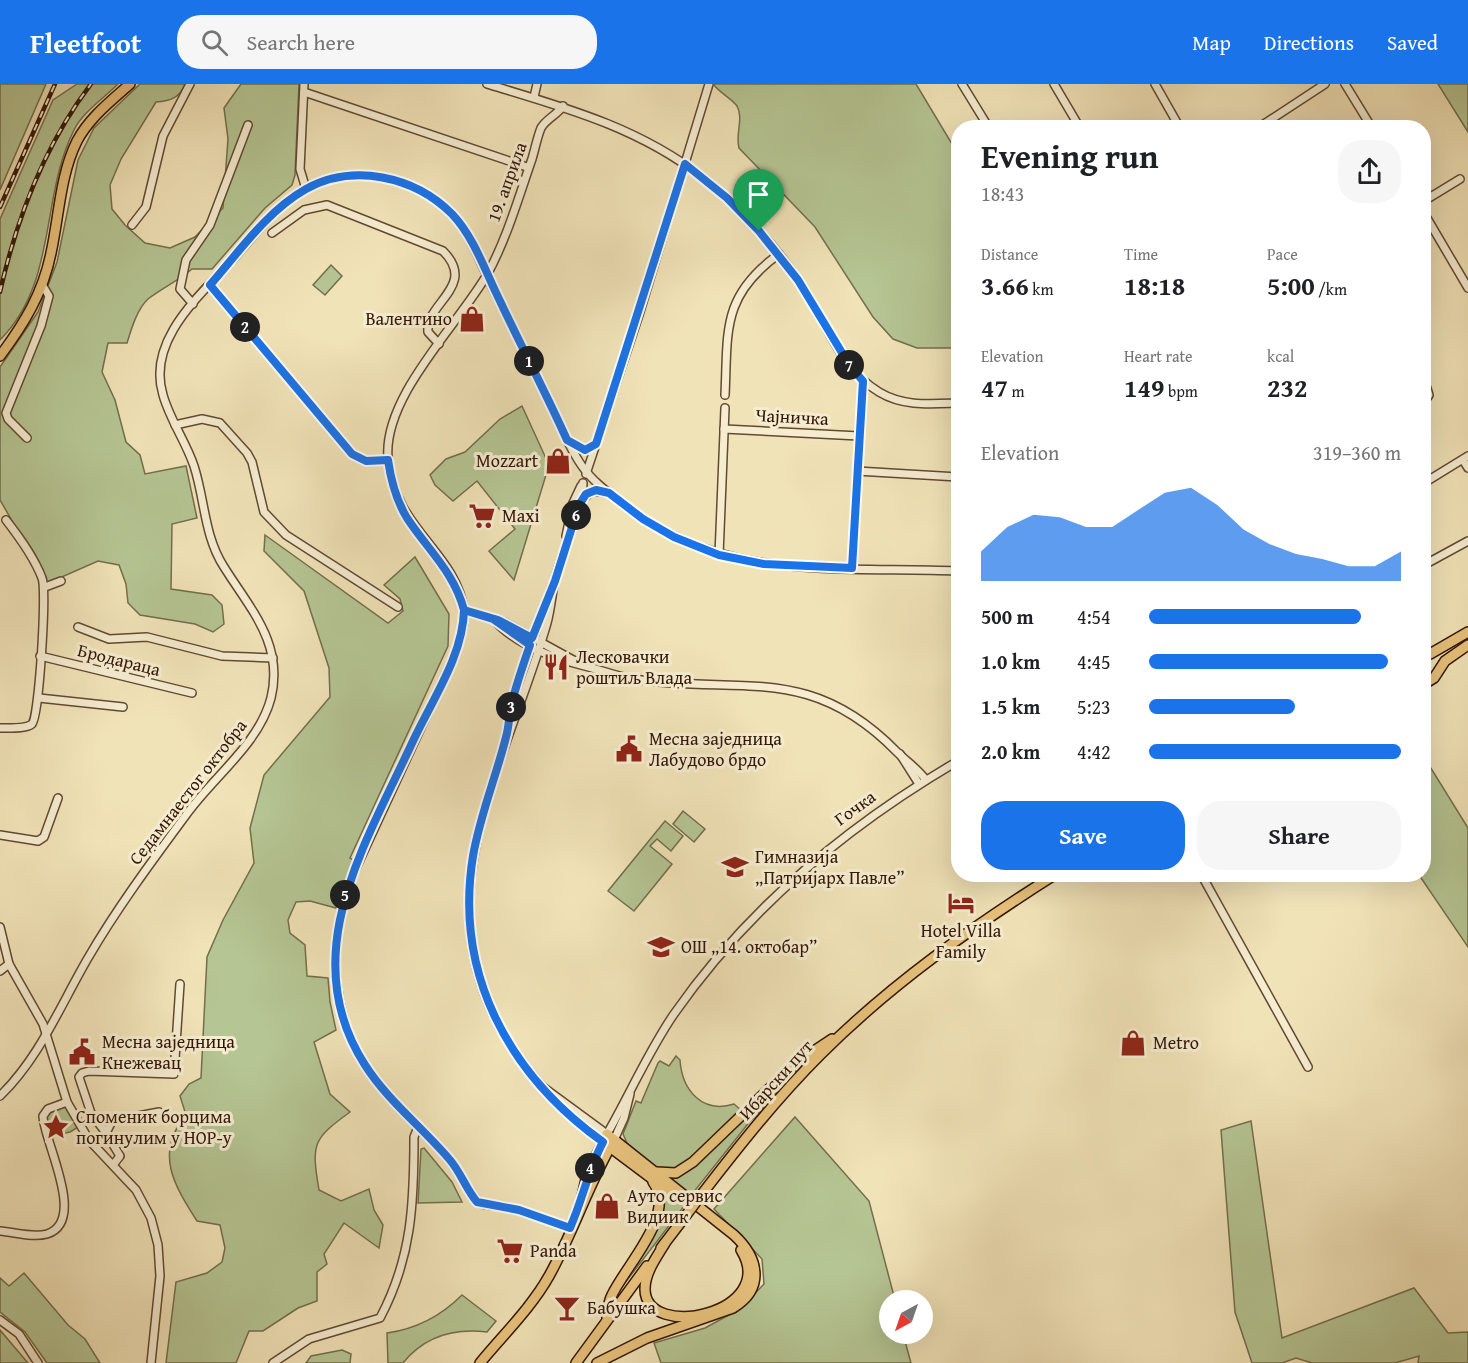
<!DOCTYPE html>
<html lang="en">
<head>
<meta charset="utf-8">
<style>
  :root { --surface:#fff; --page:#f6f6f6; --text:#202124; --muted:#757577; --accent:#1a73e8 }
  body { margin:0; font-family:"Gentium Book Plus",serif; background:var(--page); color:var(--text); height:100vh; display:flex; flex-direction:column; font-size:22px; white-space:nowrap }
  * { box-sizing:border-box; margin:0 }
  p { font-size:20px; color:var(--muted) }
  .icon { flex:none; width:33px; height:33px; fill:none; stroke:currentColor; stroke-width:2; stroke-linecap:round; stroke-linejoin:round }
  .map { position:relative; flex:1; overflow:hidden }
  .side { position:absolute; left:951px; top:36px; width:480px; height:762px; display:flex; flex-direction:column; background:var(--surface); border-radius:24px; box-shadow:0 6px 24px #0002 }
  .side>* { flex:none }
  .needle { width:39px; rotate:220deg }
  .controls { position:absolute; left:879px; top:1206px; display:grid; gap:12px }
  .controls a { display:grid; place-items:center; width:54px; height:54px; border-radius:50%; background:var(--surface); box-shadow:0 6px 24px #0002; font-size:30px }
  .pin { position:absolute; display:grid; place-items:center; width:51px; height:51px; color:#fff; margin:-62px -26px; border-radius:50% 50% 50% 0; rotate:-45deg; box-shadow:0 0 6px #0007 }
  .pin .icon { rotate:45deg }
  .km { position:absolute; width:30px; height:30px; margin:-15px; border-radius:50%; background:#222; color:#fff; font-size:16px; line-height:30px; text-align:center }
  .round { display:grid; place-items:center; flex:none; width:63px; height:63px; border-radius:24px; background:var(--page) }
  .headline { display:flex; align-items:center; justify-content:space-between; height:102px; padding:0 30px }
  h1 { font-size:33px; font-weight:700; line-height:45px }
  .stats { display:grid; grid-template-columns:repeat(3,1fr); gap:9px; height:102px; padding:6px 30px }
  .stats div { display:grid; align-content:center }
  .stats b { font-size:26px; font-weight:700 }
  .stats small { font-size:16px; font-weight:400 }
  .stats p { font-size:16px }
  .chart { height:168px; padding:12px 30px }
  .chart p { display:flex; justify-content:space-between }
  .chart svg { width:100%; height:108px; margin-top:6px; fill:var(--accent); opacity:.7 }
  .cta { display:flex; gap:12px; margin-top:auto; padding:12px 30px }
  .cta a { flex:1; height:69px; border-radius:24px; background:var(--accent); color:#fff; font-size:24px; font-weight:700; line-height:69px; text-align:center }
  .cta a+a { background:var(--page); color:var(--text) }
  ul { padding:0 30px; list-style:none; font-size:20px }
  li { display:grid; grid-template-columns:96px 72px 1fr; align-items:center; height:45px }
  li i { height:15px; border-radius:8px; background:var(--accent) }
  header { display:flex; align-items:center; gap:36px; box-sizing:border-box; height:84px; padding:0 30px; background:var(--accent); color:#fff }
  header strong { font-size:28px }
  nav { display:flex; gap:33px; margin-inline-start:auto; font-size:21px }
  .search { width:420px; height:54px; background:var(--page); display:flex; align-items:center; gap:15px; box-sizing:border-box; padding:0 21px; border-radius:24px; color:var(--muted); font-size:22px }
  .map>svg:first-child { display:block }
</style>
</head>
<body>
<header>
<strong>Fleetfoot</strong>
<div class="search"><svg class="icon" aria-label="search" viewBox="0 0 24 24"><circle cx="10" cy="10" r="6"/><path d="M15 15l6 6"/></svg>Search here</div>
<nav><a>Map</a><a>Directions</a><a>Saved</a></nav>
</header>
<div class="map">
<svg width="1468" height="1279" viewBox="0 0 1468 1279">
  <rect width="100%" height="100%" fill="#f1e3b8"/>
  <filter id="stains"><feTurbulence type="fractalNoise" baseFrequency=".00333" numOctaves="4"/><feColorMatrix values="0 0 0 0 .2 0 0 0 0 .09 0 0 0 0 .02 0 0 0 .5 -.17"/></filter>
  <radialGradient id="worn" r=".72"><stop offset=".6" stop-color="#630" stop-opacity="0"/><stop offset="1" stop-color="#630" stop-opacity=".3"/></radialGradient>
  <g fill="#b5c593" stroke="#746e4c" stroke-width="1.5">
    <path d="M0,0H46L0,106Z"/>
    <path d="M77,0H118C105,13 82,29 74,46C40,113 58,198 0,256V135L53,16Z"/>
    <path d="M140,0H185C180,14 170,17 156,18L121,75L110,101L112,125L125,141L145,159L170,164L195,153L223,124L228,55L224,24L241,0H299L295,91L292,101L265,124L212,185H192C178,197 162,204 148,215C137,225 131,246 127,259H108L102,288L115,316L126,358L140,371L145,390L186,382L197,434L172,440L171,505L212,511L222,521L224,540L213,548L195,540L140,531L128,519L126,500L119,481L98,477L48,499L0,416V283L38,228L57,178L78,76L94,44Z"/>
    <path d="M713,0H916L958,70V264H917L893,255L873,233L815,143L739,64C735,50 744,35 737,22C732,15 720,9 713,0Z"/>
    <path d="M1438,0H1468V48Z"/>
    <path d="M331,181L342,192L325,211L313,201Z"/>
    <path d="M522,322L549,381L514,496L489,467L515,445L477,397L453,417L435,401L430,391L446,375L465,368L500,335Z"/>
    <path d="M265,451L388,539L403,527L400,515L384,501L415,473L449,530L448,562L350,774L355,777L336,824L310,817L296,818L288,836L290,849L305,861L307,892L328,894L330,918L336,946L314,958L330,1010L350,1028C313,1055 311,1059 319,1106L341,1117L369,1105L374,1126L383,1141L379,1164L344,1139L324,1170L327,1180L317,1188V1217L298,1224L263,1247H249L236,1279H166L176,1198L207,1189L222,1178L225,1164L220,1141L197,1137C174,1101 154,1069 186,1031L180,1012L189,1000L201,994L207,873L223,836L254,779L250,744L264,691L330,613L329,584L304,507L264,467Z"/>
    <path d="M1424,673L1468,744V863L1419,791L1424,790Z"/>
    <path d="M683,727L705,745L694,758L673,740Z"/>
    <path d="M665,737L683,752L671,767L657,755L650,762L672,780L634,827L608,807Z"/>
    <path d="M811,971L747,1041L689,1114L661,1091H674Z"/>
    <path d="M676,972L680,976C682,1006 702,1030 734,1020L742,1027L683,1083L659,1087L627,1059L623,1050L636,1017L641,1019L658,979L660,977L669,982Z"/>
    <path d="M67,1018L80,1042L70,1048L47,1053L44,1030Z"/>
    <path d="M795,1033L869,1117L895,1216H890V1250H903L911,1279H661L654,1259L705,1244L740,1225L764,1200L762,1175L714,1125Z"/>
    <path d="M1251,1037L1282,1254L1414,1204L1448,1249L1468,1248V1279H1418L1419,1272L1395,1279H1312L1296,1274L1282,1279H1252L1235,1228L1221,1046Z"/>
    <path d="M424,1064L452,1098L462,1118L418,1119L421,1065Z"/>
    <path d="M659,1102L685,1121L621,1204L652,1149Z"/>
    <path d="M24,1189L68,1241L85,1255L100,1279H47L25,1248L0,1228V1194L9,1202Z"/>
    <path d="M462,1211L496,1237L487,1248C453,1244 424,1253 403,1279H388L387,1249C416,1245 441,1232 462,1211Z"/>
    <path d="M0,1246L28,1279H0Z"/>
    <path d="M342,1266L351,1270L350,1279H306L311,1272Z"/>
  </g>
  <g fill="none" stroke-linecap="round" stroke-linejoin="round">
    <g stroke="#624932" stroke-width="10">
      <g id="minor">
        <path d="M304,0L300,85L306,105"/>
        <path d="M487,0C563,23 638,43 702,93C740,123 774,160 800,199C825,235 840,285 879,308C904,323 931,320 958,319"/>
        <path d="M962,0L989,44"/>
        <path d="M1054,0L1080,44"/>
        <path d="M1155,0L1180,44"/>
        <path d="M1345,0L1372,44"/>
        <path d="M304,8L527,83"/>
        <path d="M534,13L537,0"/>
        <path d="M563,22C557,31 546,35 541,44C537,54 535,65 532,75C519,112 507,154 488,189C459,240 383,312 388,374C393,444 456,468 464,526C466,540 459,557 455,570L351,795C325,866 331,941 379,1001C398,1025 421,1045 442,1067C450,1075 476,1117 479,1119C486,1123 497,1121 506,1123C527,1128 549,1136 570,1144"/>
        <path d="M1258,44L1325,0"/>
        <path d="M1424,117L1460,95"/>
        <path d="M1424,129L1468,204"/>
        <path d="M132,141L146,123L163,52L190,0"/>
        <path d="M272,149L304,126L327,121L443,167C478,202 425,219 428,248L439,260"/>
        <path d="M210,201L352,370L366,377L388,376"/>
        <path d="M193,220L180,205L186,176L210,141L248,41"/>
        <path d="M1424,295L1429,311L1424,319"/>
        <path d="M725,311C728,247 721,212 779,170"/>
        <path d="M175,341L202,335L220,339L247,369L252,378L264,428L286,451L398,523"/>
        <path d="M724,345L859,352"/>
        <path d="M27,354L8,335L6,329L41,242L49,212L43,202"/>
        <path d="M569,358L582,366L596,360"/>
        <path d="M1463,376L1468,384"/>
        <path d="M857,387L958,393"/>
        <path d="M586,390L639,231L709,0"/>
        <path d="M583,399C582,431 563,463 555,495C552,509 551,524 547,539C507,679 419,814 507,956C533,997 564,1029 603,1058"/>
        <path d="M1424,399L1468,372"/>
        <path d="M582,416L592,407L609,409"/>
        <path d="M566,452L573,419L581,402"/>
        <path d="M719,471L725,324"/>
        <path d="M1424,481L1468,457"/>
        <path d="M852,484L863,297"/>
        <path d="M45,503L61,497"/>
        <path d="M464,526L504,538L575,577"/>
        <path d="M493,535C514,559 550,573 581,581C598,585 615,592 633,595C741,611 809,578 897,668C907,678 917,684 926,696"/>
        <path d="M78,543L109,555L147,553L222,572L273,574"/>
        <path d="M40,572L192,609"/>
        <path d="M39,614L123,623"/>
        <path d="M508,639L516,603L552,502"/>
        <path d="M0,644C8,644 26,645 32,640C39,634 47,506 42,494C34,473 20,454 6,436"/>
        <path d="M900,670L919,700"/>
        <path d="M0,751L38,757L44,753L58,714"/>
        <path d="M1201,790L1308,983"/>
        <path d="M0,843L9,880L43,940L67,1018L89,1056L136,1106L151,1134L158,1161L160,1192L151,1279"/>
        <path d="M0,887L9,880"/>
        <path d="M543,1003L607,1050C630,1010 648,968 674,930C748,824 847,742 958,677"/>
        <path d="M0,1012C40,973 60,922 88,874C117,824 152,777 186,731C213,693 259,660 271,614C284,560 251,526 224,483C204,452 205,416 194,382C186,358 170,336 163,311C146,255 202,210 235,173C263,140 294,100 340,93C381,87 427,101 454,133C469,150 478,172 487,192C504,227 521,261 539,296C553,324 564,356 582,382C593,398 610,410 624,421C722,499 842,482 958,487"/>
        <path d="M106,1049L91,1029L79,993L82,989L89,987L174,990L180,900"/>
        <path d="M614,1056L624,1034L630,1010"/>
        <path d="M113,1081L120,1072L106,1049L112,1037L159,1028"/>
        <path d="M0,1147C14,1148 33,1154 47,1150C88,1137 43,1056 43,1032L48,1025L67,1018"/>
        <path d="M0,1236L19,1250L38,1279"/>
        <path d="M273,1279L309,1255L380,1234C412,1174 414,1119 414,1053L418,1043"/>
      </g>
    </g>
    <g stroke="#321605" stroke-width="12">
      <g id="major">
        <path d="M0,272C24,240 43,209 51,169C59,133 60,91 77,57C89,34 111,17 130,0"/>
        <path d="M1430,570L1468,548"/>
        <path d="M1424,600L1434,594L1445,577L1468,561"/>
        <path d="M603,1058L675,1112"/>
        <path d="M657,1088L676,1089L693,1078L796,979L832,955"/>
        <path d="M702,1110C739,1062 777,1014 820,971C891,900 972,843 1056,790"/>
        <path d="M580,1121L587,1091L607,1050L734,1151C758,1173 766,1204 733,1224L647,1254L597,1279"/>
        <path d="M665,1159C657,1173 645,1188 645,1205C645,1258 780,1229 741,1166"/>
        <path d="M661,1164L684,1134"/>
        <path d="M607,1234C608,1226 608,1218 612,1211C626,1181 677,1130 653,1098"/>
        <path d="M480,1279C503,1251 531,1224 549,1192C573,1149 588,1101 613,1058"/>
        <path d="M576,1279L647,1182"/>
      </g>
    </g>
    <use href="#minor" stroke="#f6edd1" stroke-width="7"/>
    <use href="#major" stroke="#e8c27c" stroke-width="9"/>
    <g stroke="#321605" stroke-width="4.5">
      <g id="rail">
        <path d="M0,123L55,0"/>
        <path d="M0,208C17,133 44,62 91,0"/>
      </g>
    </g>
    <use href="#rail" stroke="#f6edd1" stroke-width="2" stroke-dasharray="7" stroke-linecap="butt"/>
    <g stroke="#321605" stroke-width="12" stroke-linecap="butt">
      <path id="major-bridge" d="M684,1134L702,1110"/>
    </g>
    <use href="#major-bridge" stroke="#e8c27c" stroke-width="9"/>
  </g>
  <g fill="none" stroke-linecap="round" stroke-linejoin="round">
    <g stroke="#fff" stroke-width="12">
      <path id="route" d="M759,147L727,114L685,80L596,360L585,366L567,356C546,309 522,264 500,217C486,189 474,153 452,130C414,92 353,79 306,105C267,127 239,168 210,201L352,370L366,377L388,376C391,397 396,416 407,434C428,466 454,488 464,526L493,535L530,561C523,581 516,601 511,622C509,632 509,643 506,653C496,693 480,731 473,772C454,889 508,990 603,1058C588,1086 583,1115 570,1144L519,1126L477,1118C466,1105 461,1089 450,1076C422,1043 388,1017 365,981C294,871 366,759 413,657C432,616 463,572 464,526L498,536L532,554L555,497L579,421L586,410L596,406L609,409L643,435L674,453L719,471L764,480L852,484L863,297L850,282L798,196L759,147"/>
    </g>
    <use href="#route" stroke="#1a73e8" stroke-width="8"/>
  </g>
  <defs>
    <g id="shop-bare" transform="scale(2.07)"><path d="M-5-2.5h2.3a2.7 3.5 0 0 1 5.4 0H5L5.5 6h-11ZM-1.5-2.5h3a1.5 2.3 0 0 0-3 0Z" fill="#8f2418" stroke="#f6edd1" stroke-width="2.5" paint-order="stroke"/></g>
    <g id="supermarket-bare" transform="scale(2.07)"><path d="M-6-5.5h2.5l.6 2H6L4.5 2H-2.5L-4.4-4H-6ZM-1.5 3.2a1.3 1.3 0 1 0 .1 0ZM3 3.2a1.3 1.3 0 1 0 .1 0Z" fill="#8f2418" stroke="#f6edd1" stroke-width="2.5" paint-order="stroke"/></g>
    <g id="restaurant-bare" transform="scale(2.07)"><path d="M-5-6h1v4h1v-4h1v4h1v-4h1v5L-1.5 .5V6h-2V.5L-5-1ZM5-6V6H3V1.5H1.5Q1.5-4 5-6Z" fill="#8f2418" stroke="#f6edd1" stroke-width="2.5" paint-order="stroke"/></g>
    <g id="civic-bare" transform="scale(2.07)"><path d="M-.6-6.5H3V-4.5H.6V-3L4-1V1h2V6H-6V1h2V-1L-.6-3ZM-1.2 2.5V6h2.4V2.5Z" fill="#8f2418" stroke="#f6edd1" stroke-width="2.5" paint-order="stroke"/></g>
    <g id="school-bare" transform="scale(2.07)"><path d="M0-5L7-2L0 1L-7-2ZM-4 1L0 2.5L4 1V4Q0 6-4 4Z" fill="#8f2418" stroke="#f6edd1" stroke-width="2.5" paint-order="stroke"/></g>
    <g id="hotel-bare" transform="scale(2.07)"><path d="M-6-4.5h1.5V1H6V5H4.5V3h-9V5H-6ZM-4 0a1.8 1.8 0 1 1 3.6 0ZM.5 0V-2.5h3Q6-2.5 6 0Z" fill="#8f2418" stroke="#f6edd1" stroke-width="2.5" paint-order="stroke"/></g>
    <g id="sight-bare" transform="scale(2.07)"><path d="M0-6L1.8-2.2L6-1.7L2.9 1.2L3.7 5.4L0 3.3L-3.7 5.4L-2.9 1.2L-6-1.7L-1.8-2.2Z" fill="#8f2418" stroke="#f6edd1" stroke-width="2.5" paint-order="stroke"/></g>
    <g id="bar-bare" transform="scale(2.07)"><path d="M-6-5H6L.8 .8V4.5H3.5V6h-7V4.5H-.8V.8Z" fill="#8f2418" stroke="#f6edd1" stroke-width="2.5" paint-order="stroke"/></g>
  </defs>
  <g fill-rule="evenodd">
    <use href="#shop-bare" x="472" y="235"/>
    <use href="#shop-bare" x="558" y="377"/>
    <use href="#supermarket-bare" x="482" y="432"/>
    <use href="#restaurant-bare" x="556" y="583"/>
    <use href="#civic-bare" x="629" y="665"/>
    <use href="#school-bare" x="735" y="783"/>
    <use href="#hotel-bare" x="961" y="819"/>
    <use href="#school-bare" x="661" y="863"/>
    <use href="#shop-bare" x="1133" y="959"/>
    <use href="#civic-bare" x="82" y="968"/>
    <use href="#sight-bare" x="56" y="1043"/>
    <use href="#shop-bare" x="607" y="1122"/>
    <use href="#supermarket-bare" x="510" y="1167"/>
    <use href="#bar-bare" x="567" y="1224"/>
  </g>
  <g text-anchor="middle" stroke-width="6" stroke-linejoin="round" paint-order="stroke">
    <g font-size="18" fill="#321605" stroke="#f6edd1">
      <text transform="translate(507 98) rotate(-70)" y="6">19. априла</text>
      <text transform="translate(792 333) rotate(3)" y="6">Чајничка</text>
      <text transform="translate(119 576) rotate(14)" y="6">Бродараца</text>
      <text transform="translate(188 708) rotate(-52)" y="6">Седамнаестог октобра</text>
      <text transform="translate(855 724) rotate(-36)" y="6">Гочка</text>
      <text transform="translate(776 996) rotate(-48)" y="6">Ибарски пут</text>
    </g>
    <g font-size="18" fill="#321605" stroke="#f6edd1" text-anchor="start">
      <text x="452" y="241" text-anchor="end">Валентино</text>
      <text x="538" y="383" text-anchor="end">Mozzart</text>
      <text x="502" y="438">Maxi</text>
      <text x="576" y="579">Лесковачки<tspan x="576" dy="21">роштиљ Влада</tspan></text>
      <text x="649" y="661">Месна заједница<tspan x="649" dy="21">Лабудово брдо</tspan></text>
      <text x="755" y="779">Гимназија<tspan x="755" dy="21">„Патријарх Павле”</tspan></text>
      <text x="961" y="853" text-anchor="middle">Hotel Villa<tspan x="961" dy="21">Family</tspan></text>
      <text x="681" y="869">ОШ „14. октобар”</text>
      <text x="102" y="964">Месна заједница<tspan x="102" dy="21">Кнежевац</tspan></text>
      <text x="1153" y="965">Metro</text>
      <text x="76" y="1039">Споменик борцима<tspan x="76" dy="21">погинулим у НОР-у</tspan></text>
      <text x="627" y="1118">Ауто сервис<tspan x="627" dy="21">Видиик</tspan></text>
      <text x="530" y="1173">Panda</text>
      <text x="587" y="1230">Бабушка</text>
    </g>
  </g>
  <rect width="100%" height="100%" filter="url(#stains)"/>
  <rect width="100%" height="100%" fill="url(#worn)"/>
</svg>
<div class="controls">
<a><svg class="needle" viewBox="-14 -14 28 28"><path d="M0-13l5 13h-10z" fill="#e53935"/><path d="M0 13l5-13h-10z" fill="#757577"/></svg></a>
</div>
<div class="pin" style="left:759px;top:147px;background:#1e9e55"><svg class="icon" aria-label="arrive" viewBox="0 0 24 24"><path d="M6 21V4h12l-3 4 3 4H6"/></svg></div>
<b class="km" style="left:529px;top:277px">1</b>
<b class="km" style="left:245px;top:243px">2</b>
<b class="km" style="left:511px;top:623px">3</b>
<b class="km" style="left:590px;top:1084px">4</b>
<b class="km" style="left:345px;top:811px">5</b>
<b class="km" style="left:576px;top:431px">6</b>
<b class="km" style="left:849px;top:281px">7</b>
<section class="side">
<div class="headline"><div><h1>Evening run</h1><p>18:43</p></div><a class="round"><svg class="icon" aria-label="share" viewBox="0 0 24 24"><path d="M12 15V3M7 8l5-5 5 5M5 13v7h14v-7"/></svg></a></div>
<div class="stats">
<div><p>Distance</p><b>3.66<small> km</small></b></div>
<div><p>Time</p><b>18:18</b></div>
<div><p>Pace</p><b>5:00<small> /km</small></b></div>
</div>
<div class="stats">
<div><p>Elevation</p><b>47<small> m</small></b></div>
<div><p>Heart rate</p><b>149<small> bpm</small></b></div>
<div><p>kcal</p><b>232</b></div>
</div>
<div class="chart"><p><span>Elevation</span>319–360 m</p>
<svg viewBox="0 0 160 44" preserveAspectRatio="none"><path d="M0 44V32L10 22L20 17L30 18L40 22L50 22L60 15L70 8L80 6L90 13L100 23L110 29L120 33L130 35L140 38L150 38L160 32V44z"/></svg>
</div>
<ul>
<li><b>500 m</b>4:54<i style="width:84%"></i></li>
<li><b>1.0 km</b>4:45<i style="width:95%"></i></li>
<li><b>1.5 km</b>5:23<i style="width:58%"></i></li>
<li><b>2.0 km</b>4:42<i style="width:100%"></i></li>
</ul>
<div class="cta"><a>Save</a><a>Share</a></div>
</section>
</div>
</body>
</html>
